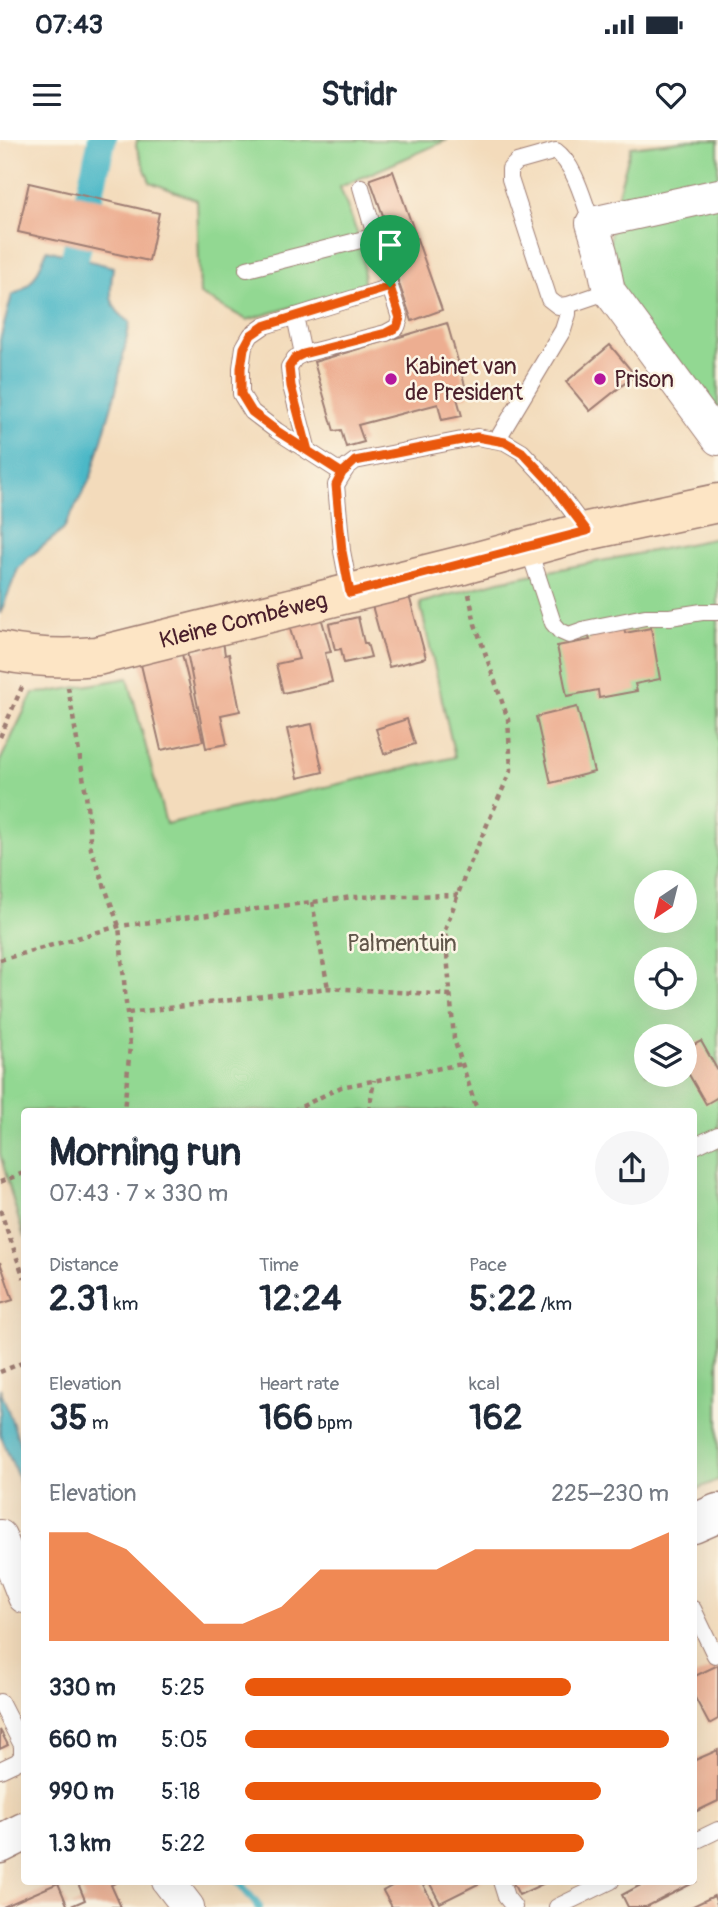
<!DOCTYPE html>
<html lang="en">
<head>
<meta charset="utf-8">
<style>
  :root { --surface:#fff; --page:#f6f6f7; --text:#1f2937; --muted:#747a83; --accent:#ea580c }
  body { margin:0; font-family:Pangolin,sans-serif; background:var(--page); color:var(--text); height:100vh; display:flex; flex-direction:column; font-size:26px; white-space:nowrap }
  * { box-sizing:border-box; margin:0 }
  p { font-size:23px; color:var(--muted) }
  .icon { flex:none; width:38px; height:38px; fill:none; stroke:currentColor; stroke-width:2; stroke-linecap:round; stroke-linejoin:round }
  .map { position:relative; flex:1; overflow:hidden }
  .side { position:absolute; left:21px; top:968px; width:676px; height:777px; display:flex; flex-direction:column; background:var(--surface); border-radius:7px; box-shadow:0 7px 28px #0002 }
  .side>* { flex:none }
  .needle { width:46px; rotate:215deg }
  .buttons { position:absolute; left:634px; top:730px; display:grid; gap:14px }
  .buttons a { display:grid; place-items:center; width:63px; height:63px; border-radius:50%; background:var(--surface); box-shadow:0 7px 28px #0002; font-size:35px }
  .pin { position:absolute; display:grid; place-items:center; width:60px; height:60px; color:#fff; margin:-72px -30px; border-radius:50% 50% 50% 0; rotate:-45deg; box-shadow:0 0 7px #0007 }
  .pin .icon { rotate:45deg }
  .round { display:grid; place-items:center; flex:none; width:74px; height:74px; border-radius:37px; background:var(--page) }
  .head { display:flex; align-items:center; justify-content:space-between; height:119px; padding:0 28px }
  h1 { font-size:38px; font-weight:700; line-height:52px }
  .metrics { display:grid; grid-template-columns:repeat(3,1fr); gap:10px; height:119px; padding:7px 28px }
  .metrics div { display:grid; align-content:center }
  .metrics b { font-size:35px; font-weight:700 }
  .metrics small { font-size:19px; font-weight:400 }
  .metrics p { font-size:19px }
  .chart { height:196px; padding:14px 28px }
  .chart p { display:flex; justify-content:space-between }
  .chart svg { width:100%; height:126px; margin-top:7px; fill:var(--accent); opacity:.7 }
  ul { padding:0 28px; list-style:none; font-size:23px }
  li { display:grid; grid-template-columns:112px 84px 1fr; align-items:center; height:52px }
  li i { height:18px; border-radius:9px; background:var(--accent) }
  .status { display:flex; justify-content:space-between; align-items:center; height:49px; padding:0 35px; background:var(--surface); direction:ltr }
  .status svg { height:19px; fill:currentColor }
  header { display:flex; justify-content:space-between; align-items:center; height:91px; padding:0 28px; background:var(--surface); font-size:32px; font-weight:700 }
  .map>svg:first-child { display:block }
</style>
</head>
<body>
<div class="status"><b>07:43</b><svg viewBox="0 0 49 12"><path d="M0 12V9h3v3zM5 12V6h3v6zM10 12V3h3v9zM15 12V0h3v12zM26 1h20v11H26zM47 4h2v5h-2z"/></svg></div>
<header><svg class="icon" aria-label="menu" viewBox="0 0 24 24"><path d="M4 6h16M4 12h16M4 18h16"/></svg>Stridr<svg class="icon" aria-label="heart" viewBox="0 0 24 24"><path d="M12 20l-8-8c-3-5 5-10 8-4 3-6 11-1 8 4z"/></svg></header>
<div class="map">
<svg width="718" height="1767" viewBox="0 0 718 1767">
  <rect width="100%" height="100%" fill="#fcf5e5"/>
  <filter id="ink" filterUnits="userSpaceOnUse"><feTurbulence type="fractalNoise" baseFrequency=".0143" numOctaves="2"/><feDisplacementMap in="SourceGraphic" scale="14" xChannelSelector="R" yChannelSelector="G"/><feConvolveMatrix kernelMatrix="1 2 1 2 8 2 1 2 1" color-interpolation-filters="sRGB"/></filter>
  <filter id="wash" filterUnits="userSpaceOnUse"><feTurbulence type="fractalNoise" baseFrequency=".00686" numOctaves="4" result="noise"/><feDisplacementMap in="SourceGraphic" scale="28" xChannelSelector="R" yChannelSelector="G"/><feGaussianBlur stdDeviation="1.57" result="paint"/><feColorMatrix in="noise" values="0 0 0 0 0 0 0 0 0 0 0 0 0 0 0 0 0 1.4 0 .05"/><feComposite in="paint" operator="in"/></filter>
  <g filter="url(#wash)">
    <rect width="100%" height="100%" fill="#f3dbbb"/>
    <g fill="#92d892" stroke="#6e7c5e" stroke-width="2" fill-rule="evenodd">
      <path d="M137,0H447L340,47L363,109L364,146L247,180L200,154L197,60L150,42L136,6Z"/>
      <path d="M689,0H718V300L606,142L612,76L631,7Z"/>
      <path d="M718,398V1340L693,1351V971H24V1098L0,1014V621L33,553L50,552L128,538L166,684L455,617L420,463L499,441ZM646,742H684V780H646ZM646,819H684V858H646ZM646,896H684V934H646Z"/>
    </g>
    <g fill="#4cb8c7" stroke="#4b6c79" stroke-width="2">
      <path d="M47,110L113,127C110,151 106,167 130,182L116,251L91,337L63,390L28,418L18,429L0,474V200L12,155C35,145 38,131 47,110Z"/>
      <path d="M0,1248L24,1315V1352L0,1294Z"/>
    </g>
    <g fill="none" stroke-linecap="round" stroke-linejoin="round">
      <path stroke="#4cb8c7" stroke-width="8" d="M238,1741L259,1767"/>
      <path stroke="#4cb8c7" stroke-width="28" d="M75,117L102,0"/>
    </g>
    <g id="blocks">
      <g fill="#edae91">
        <path d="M393,31L442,170L412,181L394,129L401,126L370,39Z"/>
        <path d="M29,43L159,73L149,121L18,92Z"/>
        <path d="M447,183L468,256L457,258L462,276L442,280L438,264L358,285L364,302L346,307L341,290L334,291L314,222Z"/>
        <path d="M610,205L635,235L590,271L566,242Z"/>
        <path d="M408,452L426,518L389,527L371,462Z"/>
        <path d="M319,470L331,512L325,513L332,542L283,553L276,524L299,519L287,479Z"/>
        <path d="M358,477L364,503H367L371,517L344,523L341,509L335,510L329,484Z"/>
        <path d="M624,487L625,493L651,488L660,539L635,544L637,551L599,558L598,550L567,556L557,506L590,500L588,494Z"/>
        <path d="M223,501L225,515L229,514L240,571L221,575L227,604L206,608L187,512L206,509L205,505Z"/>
        <path d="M180,506L203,601L161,610L139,516Z"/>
        <path d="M577,567L594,632L551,643L536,577Z"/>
        <path d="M407,579L415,604L384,614L376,589Z"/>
        <path d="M312,584L323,632L298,638L287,589Z"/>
        <path d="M701,901L718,931V957L706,964L684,926V910Z"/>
        <path d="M0,1122L13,1160L0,1164Z"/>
        <path d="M718,1525V1579L709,1584L693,1554V1537Z"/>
        <path d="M0,1590L8,1605L0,1609Z"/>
        <path d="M718,1610V1661L693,1673V1621Z"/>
        <path d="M77,1741H119L111,1745L121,1767H69L85,1760Z"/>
        <path d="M401,1741H421L435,1767H392L383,1751Z"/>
        <path d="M431,1741H484L440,1763L429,1742Z"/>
        <path d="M512,1741H549L519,1755Z"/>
        <path d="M648,1741H697L646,1767H628L622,1755Z"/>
        <path d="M58,1743L68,1767H3Z"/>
        <path d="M714,1756L718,1767H691Z"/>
      </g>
    </g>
  </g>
  <g filter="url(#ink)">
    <use href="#blocks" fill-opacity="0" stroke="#9e7d73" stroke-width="2"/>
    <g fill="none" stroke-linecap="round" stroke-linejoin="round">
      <g stroke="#9e7d73" stroke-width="18">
        <g id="service">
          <path d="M592,83C583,60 575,25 556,11L517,22L510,29V39L549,159L558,166L568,165L609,151"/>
          <path d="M247,129L376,96"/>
          <path d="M295,176L303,214"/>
          <path d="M497,300L563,190L568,174V165"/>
          <path d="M308,311L291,246L289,227L295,218L303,214L386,193L397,187L400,178L390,147"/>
          <path d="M342,333L277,291L252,272L241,254V228L244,207L251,195L264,186L390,147L361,47"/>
          <path d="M528,407L553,483L560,491L569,495L586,489L645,477H670L702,472H718"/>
          <path d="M350,453L342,411L336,345L347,327L355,321L477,297L505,302L522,312L550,342L586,390"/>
          <path d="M693,1007L718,995"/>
          <path d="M693,1469L715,1515"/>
          <path d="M0,1562L22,1605V1616L17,1622L0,1630"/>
          <path d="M693,1702L718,1690"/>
          <path d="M501,1741L506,1757L514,1767"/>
          <path d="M557,1767L611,1741"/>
        </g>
      </g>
      <g stroke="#9e7d73" stroke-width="34">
        <g id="minor">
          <path d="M718,55L592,83L601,112L609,151L718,299"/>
          <path d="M0,1396L24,1457"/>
          <path d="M168,1741L188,1767"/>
        </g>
      </g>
      <g stroke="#9e7d73" stroke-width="41">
        <g id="tertiary">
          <path d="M693,1384L718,1373"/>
          <path d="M0,1704L24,1692"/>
        </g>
      </g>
      <g stroke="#9e7d73" stroke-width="41">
        <g id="secondary">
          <path id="s1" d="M0,511C33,518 63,519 97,516L463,425L587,391L718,363"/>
        </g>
      </g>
      <g stroke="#9e7d73" stroke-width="4.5" stroke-dasharray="5 5" stroke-linecap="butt">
        <path d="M469,454L475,484L508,579L511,630L465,735L445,790L454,899L475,964L479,971"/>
        <path d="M68,547L86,654L91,709L119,786L130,906L124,971"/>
        <path d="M0,597L22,547"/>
        <path d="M312,762L328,848"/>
        <path d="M0,820L119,786L353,757L458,755"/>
        <path d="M128,873L328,848L451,855"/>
        <path d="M293,971L341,947L462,924"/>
        <path d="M369,971L374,940"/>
        <path d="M0,1042L24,1033"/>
        <path d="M0,1070L24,1138"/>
        <path d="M0,1232L24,1222"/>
      </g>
      <use href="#service" stroke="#fff" stroke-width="16"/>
      <use href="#minor" stroke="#fff" stroke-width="32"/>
      <use href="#tertiary" stroke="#fff" stroke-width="38"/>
      <use href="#secondary" stroke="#fde5c5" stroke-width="38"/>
    </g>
  </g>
  <g fill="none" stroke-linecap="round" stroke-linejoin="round" filter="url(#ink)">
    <g stroke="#fff" stroke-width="14">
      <path id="route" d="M390,147L264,186L251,195L244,208L241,228V254L252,272L277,291L342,333L336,345L342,411L350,453L587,391L550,342L522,312L505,302L477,297L355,321L342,333L308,311L291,246L289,227L295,218L303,214L386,193L397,187L400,178L390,147"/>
    </g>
    <use href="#route" stroke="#ea580c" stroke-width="9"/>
  </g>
  <g fill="#b5179e" stroke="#fcf5e5" stroke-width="2.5">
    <circle cx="391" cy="239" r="7"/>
    <circle cx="600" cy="239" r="7"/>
  </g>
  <g text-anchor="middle" stroke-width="5" stroke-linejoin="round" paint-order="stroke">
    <g font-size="23" fill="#4a1f2b" stroke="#fcf5e5" text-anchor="start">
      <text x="405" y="234">Kabinet van<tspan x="405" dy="26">de President</tspan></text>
      <text x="614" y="247">Prison</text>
    </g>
    <g font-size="23" fill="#4a1f2b" stroke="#fcf5e5">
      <text dy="8" stroke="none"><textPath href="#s1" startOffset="248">Kleine Combéweg</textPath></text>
    </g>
    <g font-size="23" fill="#60564a" stroke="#fcf5e5">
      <text x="402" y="811">Palmentuin</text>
    </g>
  </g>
</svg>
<div class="buttons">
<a><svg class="needle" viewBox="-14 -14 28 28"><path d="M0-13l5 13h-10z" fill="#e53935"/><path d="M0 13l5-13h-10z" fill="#747a83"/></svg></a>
<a><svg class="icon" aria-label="locate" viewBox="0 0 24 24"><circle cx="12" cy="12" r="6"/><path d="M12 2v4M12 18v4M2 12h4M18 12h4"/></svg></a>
<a><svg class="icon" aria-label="layers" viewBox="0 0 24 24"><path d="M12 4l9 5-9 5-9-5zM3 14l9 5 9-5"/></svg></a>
</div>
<div class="pin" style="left:390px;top:147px;background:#1e9e55"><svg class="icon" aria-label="arrive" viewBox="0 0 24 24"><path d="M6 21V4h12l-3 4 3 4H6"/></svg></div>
<section class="side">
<div class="head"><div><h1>Morning run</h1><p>07:43 · 7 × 330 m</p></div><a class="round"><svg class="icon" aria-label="share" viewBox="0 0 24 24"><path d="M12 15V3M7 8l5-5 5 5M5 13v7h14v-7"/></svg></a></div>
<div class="metrics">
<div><p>Distance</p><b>2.31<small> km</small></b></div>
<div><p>Time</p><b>12:24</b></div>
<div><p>Pace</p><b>5:22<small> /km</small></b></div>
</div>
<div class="metrics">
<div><p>Elevation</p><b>35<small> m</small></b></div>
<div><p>Heart rate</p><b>166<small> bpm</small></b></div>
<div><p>kcal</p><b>162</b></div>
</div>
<div class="chart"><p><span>Elevation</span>225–230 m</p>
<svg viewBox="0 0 160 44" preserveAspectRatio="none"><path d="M0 44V6L10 6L20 12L30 25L40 38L50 38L60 32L70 19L80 19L90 19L100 19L110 12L120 12L130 12L140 12L150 12L160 6V44z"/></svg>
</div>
<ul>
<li><b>330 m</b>5:25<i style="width:77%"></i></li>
<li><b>660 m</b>5:05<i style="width:100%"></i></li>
<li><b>990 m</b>5:18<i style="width:84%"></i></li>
<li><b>1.3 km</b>5:22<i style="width:80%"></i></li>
</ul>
</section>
</div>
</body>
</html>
